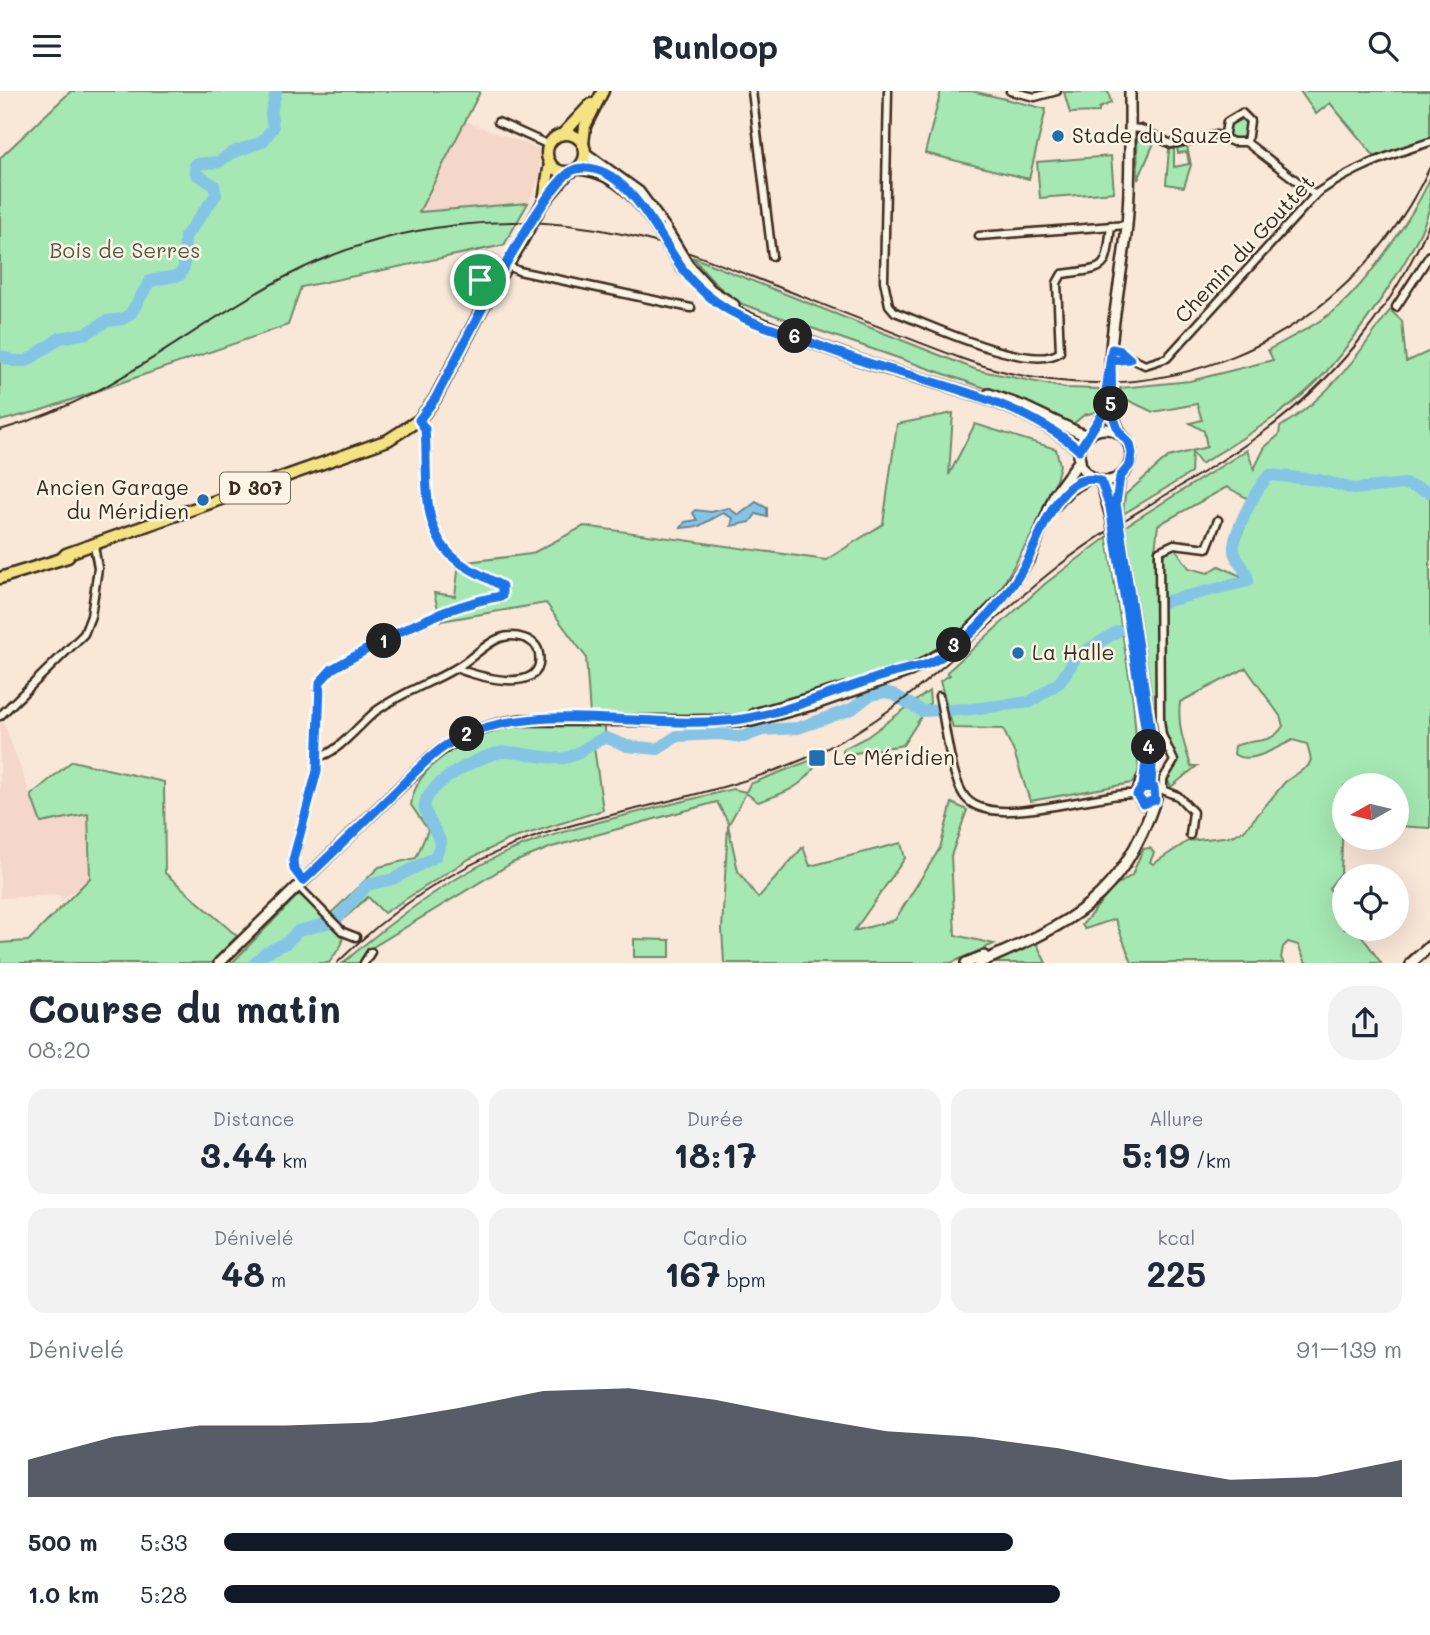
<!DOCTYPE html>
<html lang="fr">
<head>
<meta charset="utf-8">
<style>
  :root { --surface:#fff; --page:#f2f2f3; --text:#1f2937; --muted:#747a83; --accent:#111827 }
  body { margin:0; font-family:Mali,sans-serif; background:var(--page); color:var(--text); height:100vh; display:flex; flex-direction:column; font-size:26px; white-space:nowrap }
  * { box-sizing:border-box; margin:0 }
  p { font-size:23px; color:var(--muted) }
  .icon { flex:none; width:38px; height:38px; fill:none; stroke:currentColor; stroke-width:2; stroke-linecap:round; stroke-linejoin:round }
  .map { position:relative; height:872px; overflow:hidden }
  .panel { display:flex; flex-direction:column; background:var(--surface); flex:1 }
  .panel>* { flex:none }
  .needle { width:46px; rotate:262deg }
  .tools { position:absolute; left:1332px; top:682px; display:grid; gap:14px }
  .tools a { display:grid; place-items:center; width:77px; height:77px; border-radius:50%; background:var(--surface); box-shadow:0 7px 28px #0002; font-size:35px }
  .pin { position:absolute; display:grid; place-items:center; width:60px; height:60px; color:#fff; margin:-30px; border:4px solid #fff; border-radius:50%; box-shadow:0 2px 7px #0007 }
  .km { position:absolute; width:35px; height:35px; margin:-18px; border-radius:50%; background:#222; color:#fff; font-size:19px; line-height:35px; text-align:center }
  .round { display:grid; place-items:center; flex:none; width:74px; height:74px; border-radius:28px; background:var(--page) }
  .summary { display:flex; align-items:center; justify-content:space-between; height:119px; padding:0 28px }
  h1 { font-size:38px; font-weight:700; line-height:52px }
  .metrics { display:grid; grid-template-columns:repeat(3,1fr); gap:10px; height:119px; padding:7px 28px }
  .metrics div { display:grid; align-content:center; border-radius:18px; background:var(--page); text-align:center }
  .metrics b { font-size:35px; font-weight:700 }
  .metrics small { font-size:19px; font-weight:400 }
  .metrics p { font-size:19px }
  .chart { height:196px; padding:14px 28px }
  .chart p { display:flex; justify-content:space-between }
  .chart svg { width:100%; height:126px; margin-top:7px; fill:var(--accent); opacity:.7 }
  ul { padding:0 28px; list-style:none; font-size:23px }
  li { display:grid; grid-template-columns:112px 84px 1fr; align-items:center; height:52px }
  li i { height:18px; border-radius:9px; background:var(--accent) }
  header { display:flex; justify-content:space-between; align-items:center; height:91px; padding:0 28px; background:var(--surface); font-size:32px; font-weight:700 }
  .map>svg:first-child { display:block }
</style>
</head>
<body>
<header><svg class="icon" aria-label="menu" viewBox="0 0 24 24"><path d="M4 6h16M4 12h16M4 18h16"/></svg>Runloop<svg class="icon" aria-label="search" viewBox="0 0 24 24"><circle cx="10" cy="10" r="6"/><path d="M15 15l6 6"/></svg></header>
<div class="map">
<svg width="1430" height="872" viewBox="0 0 1430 872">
  <rect width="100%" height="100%" fill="#f9e7d8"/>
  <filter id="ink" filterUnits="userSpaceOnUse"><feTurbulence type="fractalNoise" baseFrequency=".0143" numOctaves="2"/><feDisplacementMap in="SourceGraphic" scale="14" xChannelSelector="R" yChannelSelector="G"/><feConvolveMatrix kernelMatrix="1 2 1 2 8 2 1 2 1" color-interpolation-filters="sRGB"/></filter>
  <g filter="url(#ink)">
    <g fill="#f5d7c9">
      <path d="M465,30L539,58L540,87L528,112L419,121Z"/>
      <path d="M3,630L41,732L88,722L90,787L61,811L60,804L0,807V633Z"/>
    </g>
    <g fill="#a5e8b3" stroke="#708968" stroke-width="2" fill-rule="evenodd">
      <path d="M71,0H477L480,1L419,121L528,112L504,154L301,196L288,234L39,320L0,330V67Z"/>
      <path d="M941,0H972L1046,18L1029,88L925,62Z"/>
      <path d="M1108,0L1111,12L1099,17V21L1070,22L1064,1Z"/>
      <path d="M1300,0H1430V48L1375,66L1330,12L1316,23Z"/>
      <circle cx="1238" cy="38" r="11"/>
      <path d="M1139,41L1154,52L1138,89L1137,43Z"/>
      <path d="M1187,55L1191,74L1184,96L1166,93L1169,58H1174V76L1189,73L1187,61L1178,62L1177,57Z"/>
      <path d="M1111,65L1114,101L1040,107L1037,71Z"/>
      <path d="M1430,87C1430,95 1430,105 1430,114C1421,158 1356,246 1326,281C1292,319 1244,346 1201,373L1192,361L1191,382L1123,423L1125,404L1168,366L1207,356L1204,340L1190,332L1202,329L1197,313L1153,321L1123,307L1120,297L1190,290L1273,269L1268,259C1293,245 1324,231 1345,210C1371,185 1417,120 1430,87Z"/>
      <path d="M692,166L977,279L1065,297L1101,298L1100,320L1084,324L1073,333L1011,306L742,213L719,196Z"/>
      <path d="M1390,219L1402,230L1406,271L1430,260V737L1397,735L1396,695H1344L1341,782L1329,797L1344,820V838H1357L1381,872H1306L1298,854L1288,851L1283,856L1281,867L1284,872H1132L1115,828L1085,838L1082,834L1113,797L1132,784L1143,758L1150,757L1154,762L1150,771L1153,773L1188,750L1232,745L1245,739L1285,691L1308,675L1311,669L1307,653L1293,649C1277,656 1249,675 1234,663L1235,655C1252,647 1271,655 1283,635L1280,625L1246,577L1180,611C1177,634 1184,653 1191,675H1197L1171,696L1165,684L1173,675L1162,644L1159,615L1152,614L1124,436L1247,359L1254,378L1265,356L1279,344L1280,336C1328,307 1358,265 1390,219ZM1227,396L1254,411L1236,459L1250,484V490L1245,493L1243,486L1219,475L1208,482L1189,477L1175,457L1154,467L1158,434Z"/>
      <path d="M953,322L949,384L975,333L1056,358L1060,374L1056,389L1034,440L994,509L935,564L746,623L590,625L586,566L546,512L441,530L434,502L455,505L459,472L531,463L584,435L826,469L883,433L897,333Z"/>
      <path d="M1107,446L1133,610L1139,684L1132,692L1030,710L1014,661L1003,638L953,637L940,590L950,584L947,581L1046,492Z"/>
      <path d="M929,600L930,612L903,654L843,664V658L867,646Z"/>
      <path d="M521,629H605V643L593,649L603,719L508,749L467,769L384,822L368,806L338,833L343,841L342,853L329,872H232L299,803L326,827L379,776L416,767L428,739L411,714C417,665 480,644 521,629Z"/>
      <path d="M72,670L164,691L165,782L237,845L211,872H0V852L28,850L90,787L88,723L41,732L31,704Z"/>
      <path d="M809,670L814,677C800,698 781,703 758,711L746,702L729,733L717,711L552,756L512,772L373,856L365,872H343C392,829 461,778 522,755C590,730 663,716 733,698L746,701L750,693Z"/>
      <path d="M952,712L967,719L951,765L955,844L994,853L951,872H724L722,838L728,734L738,780L758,807L803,756L810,775L901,752L905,767L854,840L895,829L940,757Z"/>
      <path d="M634,848L670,849V866H634Z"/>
      <path d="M1036,851L1046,872H991Z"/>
    </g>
    <path fill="#86c4e6" stroke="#688696" stroke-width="2" d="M756,411L767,417V426L756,423L750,431L731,435L733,427L723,422L699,435L681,437L685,431L697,429L693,422L695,419L711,421L728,417L739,424Z"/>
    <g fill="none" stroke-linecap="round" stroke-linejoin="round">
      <g stroke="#86c4e6" stroke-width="12">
        <path d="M0,265L14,270H27L60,247L87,242L107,230L123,228L131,222L150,190L180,184L184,176L185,146L216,104L214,94L196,83L195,73L219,71L231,62L262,51L273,37L271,23L276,0"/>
        <path d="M1163,511L1248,490C1248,478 1236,472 1234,460C1232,443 1258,394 1270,384L1320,389L1354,398L1405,393L1430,401"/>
        <path d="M255,872L265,862L286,852L298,840L335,830L367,794L393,788L435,766L441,752C437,741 428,730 425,718C420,695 485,661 505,661C522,661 550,669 564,667C581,665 591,649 607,647L627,655L658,658L677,645L719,643L743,646L762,639L798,637L852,618L870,604L885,601L893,603L922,620L972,618L1030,611L1060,591L1077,565L1118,540"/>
      </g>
      <g stroke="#3b2a1e" stroke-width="11">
        <g id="street">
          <path d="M752,0L772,165"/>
          <path d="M888,0L884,190L889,214L895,221C927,233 1032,283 1060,261L1057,192L1062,183C1108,177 1106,181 1111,134"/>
          <path d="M1010,0L1035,6L1057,0"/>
          <path d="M498,31L549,54"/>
          <path d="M1130,37L1141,38L1171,53L1217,44L1233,51H1246L1315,104"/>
          <path d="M1224,47L1227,31L1242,22L1250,30L1247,51"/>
          <path d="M979,145L1127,134"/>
          <path d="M506,174L519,180L691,217"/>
          <path d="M484,214L475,202L480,189L492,186L497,189"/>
          <path d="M1396,216L1430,164"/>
          <path d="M1112,258L1145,274L1167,267L1317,102C1353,77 1389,64 1430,51"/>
          <path d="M1111,270L1130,268"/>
          <path d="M939,605C945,630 950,682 963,703C986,743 1097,700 1137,703"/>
          <path d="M0,625L84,543L91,525L98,477L94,455"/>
          <path d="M319,665C335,665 362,631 376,620C405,599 428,594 456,577C471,569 484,553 500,547C514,542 537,547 539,563C546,606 475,585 456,577"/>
          <path d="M1163,697V688L1174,670L1162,644L1160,629L1159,460L1174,453L1207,457L1218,429"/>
          <path d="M1160,698L1178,705L1193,721L1190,744"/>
          <path d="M303,790L294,778L293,769L317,680L320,591L332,578C386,548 441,515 502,505V495C488,487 471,480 459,471C417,441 429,382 425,338L419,329"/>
          <path d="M298,795L343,841L356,846"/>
          <path d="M364,872L371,861"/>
        </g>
      </g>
      <g stroke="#3b2a1e" stroke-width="14">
        <g id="secondary">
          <path d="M585,62L639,101L666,138"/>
          <path d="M577,78C615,81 635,105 656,136"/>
          <path d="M688,174L711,199L734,214"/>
          <path d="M682,177C712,214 750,229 794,245C824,256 854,268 884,277C952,297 1025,312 1079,359"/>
          <path d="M989,303L1025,316L1086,345"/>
          <circle cx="1105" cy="364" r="26"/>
          <path d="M1093,340L1103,322L1107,299"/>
          <path d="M1120,341C1095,295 1123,188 1127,134C1131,90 1130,45 1130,0"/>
          <path d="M1101,390L1112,430"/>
          <path d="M1052,418L1069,399L1092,386"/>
          <path d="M1118,427L1116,412L1120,386"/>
          <path d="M754,623L845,597"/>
          <path d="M1143,713L1137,703L1146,677"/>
          <path d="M219,872L430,667C458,645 486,634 521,629L752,630L816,613L910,580L955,554L1003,506L1030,467L1055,403L1080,369"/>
          <path d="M966,872L984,865"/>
          <path d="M979,872C1073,831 1121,809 1156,707C1158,700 1152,697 1151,692C1148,681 1153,666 1153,655L1120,442"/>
          <path d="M1411,872L1430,855"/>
        </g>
      </g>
      <g stroke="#3b2a1e" stroke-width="15">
        <g id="primary">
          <path d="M563,43L591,13"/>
          <circle cx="566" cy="62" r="19"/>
          <path d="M583,53L585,35L603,0"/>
          <path d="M544,110L550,72"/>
          <path d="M542,113L569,81"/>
          <path d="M62,467L66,463L388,349L419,329L435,308L495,193L519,155"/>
          <path d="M0,487L68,466"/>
        </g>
      </g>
      <use href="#street" stroke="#fcf5e5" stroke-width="6"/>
      <use href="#secondary" stroke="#fcf5e5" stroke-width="9"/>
      <use href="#primary" stroke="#f4e382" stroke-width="10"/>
      <g stroke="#3b2a1e" stroke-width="2">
        <path d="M0,339C116,307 185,238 287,185C390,131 514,118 627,144C678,155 727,176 776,195C839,220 901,245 963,268C1149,336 1346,255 1430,76"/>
        <path d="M337,872C401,808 475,763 562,737C642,714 727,701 804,668C911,622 969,545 1057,476C1118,428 1188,394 1251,350C1331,295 1392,220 1430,131"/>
      </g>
      <g stroke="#3b2a1e" stroke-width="14" stroke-linecap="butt">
        <g id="secondary-bridge">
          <path d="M656,136L682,177"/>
          <path d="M666,138L688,174"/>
          <path d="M1118,427L1120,442"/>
          <path d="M1112,430L1114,446"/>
        </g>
      </g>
      <g stroke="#3b2a1e" stroke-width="15" stroke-linecap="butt">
        <path id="primary-bridge" d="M519,155L542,113"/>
      </g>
      <use href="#secondary-bridge" stroke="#fcf5e5" stroke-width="9"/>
      <use href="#primary-bridge" stroke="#f4e382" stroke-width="10"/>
    </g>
  </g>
  <g fill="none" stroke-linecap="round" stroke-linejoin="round" filter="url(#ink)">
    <g stroke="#fff" stroke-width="14">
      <path id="route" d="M480,189L475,202L484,214L435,308L419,329L425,338C429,382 417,441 459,471C471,480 488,487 502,495V505C441,515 385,548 332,578L320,591L317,680L293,769L294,778L303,790C334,761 364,731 394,702C410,686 426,668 445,655C523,604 647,640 735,629C798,621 857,588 918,576C955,568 1006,508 1024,476C1040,450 1058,376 1101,390L1110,416L1148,654L1143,695L1154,697L1155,709L1143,713L1137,704L1143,695H1151L1153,655L1116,412L1120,386L1130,374L1132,363L1130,353L1119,341L1112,322L1111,270L1130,268L1121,260L1112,258L1103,322L1079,359C1025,313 953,297 885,277C853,268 821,255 790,244C774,238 755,233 740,225C723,217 706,204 693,191C664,161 629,66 576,78C556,82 509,168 497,188L492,186L480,189"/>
    </g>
    <use href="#route" stroke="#1a73e8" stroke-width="9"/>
  </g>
  <g fill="#1f6fb2" stroke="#fcf5e5" stroke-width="2.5">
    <circle cx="1058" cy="45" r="7"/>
    <circle cx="203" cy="409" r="7"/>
    <circle cx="1018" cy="562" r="7"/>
    <rect x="808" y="658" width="18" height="18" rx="3.5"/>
  </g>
  <g text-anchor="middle" stroke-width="5" stroke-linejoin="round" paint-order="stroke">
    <rect fill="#fcf5e5" stroke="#75675a" stroke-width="2" x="220" y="381.5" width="70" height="31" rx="5"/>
    <g font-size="19" font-weight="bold" fill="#3b2a1e">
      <text x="255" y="404">D 307</text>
    </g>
    <g font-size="21" fill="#3b2a1e" stroke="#fcf5e5" text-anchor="start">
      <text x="1072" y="52">Stade du Sauze</text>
      <text x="189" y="404" text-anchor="end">Ancien Garage<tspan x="189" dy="24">du Méridien</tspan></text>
      <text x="1032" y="569">La Halle</text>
      <text x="833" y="674">Le Méridien</text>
    </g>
    <g font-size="21" fill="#3b2a1e" stroke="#fcf5e5">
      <text transform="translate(1245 158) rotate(-47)" y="7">Chemin du Gouttet</text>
    </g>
    <g font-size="21" fill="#565a43" stroke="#fcf5e5">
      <text x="125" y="167">Bois de Serres</text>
    </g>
  </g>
</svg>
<div class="tools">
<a><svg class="needle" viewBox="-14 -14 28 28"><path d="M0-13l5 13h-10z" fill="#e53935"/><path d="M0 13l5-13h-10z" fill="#747a83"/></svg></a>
<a><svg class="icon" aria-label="locate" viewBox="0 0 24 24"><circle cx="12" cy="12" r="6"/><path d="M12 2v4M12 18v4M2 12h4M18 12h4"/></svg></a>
</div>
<div class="pin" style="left:480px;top:189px;background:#1e9e55"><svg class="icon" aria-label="arrive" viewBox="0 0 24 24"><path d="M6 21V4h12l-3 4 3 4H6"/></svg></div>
<b class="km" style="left:384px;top:550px">1</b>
<b class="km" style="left:467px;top:643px">2</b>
<b class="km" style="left:954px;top:554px">3</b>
<b class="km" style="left:1149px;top:656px">4</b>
<b class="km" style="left:1111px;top:313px">5</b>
<b class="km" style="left:795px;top:245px">6</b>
</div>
<section class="panel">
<div class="summary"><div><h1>Course du matin</h1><p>08:20</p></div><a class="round"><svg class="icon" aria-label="share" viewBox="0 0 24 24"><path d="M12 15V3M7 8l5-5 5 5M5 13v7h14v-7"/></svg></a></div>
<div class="metrics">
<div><p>Distance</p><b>3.44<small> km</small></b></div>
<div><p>Durée</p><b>18:17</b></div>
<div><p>Allure</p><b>5:19<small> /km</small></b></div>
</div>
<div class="metrics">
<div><p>Dénivelé</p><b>48<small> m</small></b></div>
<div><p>Cardio</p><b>167<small> bpm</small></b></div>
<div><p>kcal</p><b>225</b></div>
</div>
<div class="chart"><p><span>Dénivelé</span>91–139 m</p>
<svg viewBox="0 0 160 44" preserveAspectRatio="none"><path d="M0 44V31L10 23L20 19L30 19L40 18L50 13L60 7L70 6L80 10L90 16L100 21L110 23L120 27L130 33L140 38L150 37L160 31V44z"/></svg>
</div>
<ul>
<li><b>500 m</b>5:33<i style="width:67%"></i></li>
<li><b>1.0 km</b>5:28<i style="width:71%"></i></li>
</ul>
</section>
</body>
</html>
